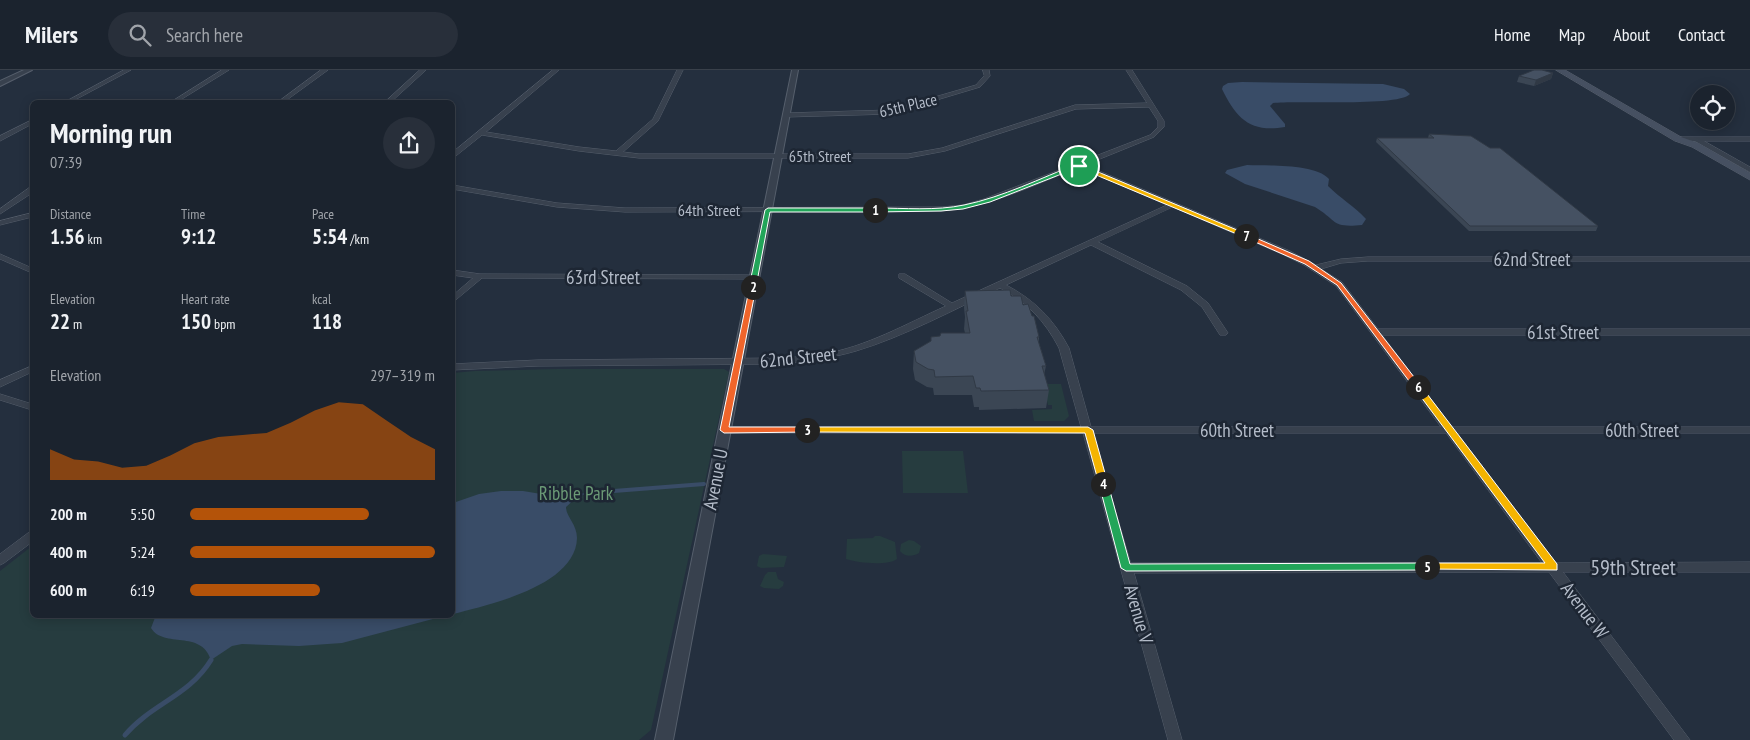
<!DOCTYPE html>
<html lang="en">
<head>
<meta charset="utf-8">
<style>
  :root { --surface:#1b232e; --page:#282f3a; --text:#f1f3f6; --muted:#a0a4aa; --line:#39404a; --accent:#b45309 }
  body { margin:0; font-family:"PT Sans Narrow",sans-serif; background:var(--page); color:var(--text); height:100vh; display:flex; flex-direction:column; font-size:19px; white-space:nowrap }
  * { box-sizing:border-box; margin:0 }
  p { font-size:16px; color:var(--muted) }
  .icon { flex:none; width:28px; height:28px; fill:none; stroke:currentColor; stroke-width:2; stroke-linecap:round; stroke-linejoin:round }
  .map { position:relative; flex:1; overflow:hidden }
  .details { position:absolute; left:30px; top:30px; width:425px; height:518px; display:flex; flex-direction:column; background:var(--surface); border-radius:8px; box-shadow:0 2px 12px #0003,0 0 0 1px var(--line) }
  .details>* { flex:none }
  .controls { position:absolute; left:1690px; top:15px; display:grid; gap:10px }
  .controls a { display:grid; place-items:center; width:45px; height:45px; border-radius:50%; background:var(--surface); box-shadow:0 2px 12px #0003,0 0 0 1px var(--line); font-size:25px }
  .pin { position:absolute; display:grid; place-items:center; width:42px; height:42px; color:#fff; margin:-21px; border:2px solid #fff; border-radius:50%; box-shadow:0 1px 5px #0007 }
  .km { position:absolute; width:25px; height:25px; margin:-12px; border-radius:50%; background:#222; color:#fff; font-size:14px; line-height:25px; text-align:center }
  .round { display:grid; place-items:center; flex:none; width:52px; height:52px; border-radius:26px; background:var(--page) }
  .overview { display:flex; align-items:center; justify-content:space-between; height:85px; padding:0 20px }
  h1 { font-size:28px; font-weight:600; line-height:38px }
  .stats { display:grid; grid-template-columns:repeat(3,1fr); gap:8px; height:85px; padding:5px 20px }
  .stats div { display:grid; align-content:center }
  .stats b { font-size:21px; font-weight:600 }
  .stats small { font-size:14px; font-weight:400 }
  .stats p { font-size:14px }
  .chart { height:140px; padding:10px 20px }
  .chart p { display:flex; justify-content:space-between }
  .chart svg { width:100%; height:90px; margin-top:5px; fill:var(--accent); opacity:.7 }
  ul { padding:0 20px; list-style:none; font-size:16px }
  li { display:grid; grid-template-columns:80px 60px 1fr; align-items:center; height:38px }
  li i { height:12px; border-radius:6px; background:var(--accent) }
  header { display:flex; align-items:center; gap:30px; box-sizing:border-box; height:70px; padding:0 25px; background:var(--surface); border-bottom:1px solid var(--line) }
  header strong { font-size:24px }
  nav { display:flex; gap:28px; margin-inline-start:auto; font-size:18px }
  .search { width:350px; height:45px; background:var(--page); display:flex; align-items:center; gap:12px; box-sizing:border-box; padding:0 18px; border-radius:28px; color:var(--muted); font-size:19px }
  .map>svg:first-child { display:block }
</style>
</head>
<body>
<header>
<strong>Milers</strong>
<div class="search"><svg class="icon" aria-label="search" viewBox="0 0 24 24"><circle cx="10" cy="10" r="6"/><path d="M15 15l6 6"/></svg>Search here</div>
<nav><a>Home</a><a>Map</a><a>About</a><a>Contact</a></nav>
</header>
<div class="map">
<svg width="1750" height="670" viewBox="0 0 1750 670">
  <rect width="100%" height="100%" fill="#242f3e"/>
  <g fill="#263c3f">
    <path d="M557,299H724L729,302L651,660L639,670H0V501L32,476V545H452L453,303L475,301Z"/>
    <path d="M1043,314H1061L1069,346L1064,351H1034L1032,340L1052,339V335H1048Z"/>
    <path d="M902,381H963L968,423H903Z"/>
    <path d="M875,466H880L895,472L897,489C888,496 857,493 846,489L847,469L873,468Z"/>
    <path d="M909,470L914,471L921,476L919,483C912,487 905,487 900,481L901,474Z"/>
    <path d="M763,484L787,486L784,497L761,498L757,496L759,486Z"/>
    <path d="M768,502H776L778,509L784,512L783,516L779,519L764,518L760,516L765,505Z"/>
  </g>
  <g fill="#394c67">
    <path d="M1242,12L1383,14L1404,19L1410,24C1399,37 1296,30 1273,33L1270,36L1285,54V57C1250,63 1236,48 1222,19L1223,16L1228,13Z"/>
    <path d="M1247,95C1268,96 1315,93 1329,109L1328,116C1340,128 1354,136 1366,149L1362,155C1331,158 1338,151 1315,137L1245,114L1225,103L1227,100Z"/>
    <path d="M501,421H523L547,425L588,423L576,428L566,437C566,447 577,454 577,468C576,516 488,535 453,544V433L479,424Z"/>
    <path d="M156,545H448L342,573L299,576L242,574L232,576L211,590C201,559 164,579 151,558Z"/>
  </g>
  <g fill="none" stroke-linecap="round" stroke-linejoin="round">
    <path stroke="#394c67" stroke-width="4" d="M588,423L704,414"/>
    <path stroke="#394c67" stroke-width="5" d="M125,665C151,634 189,626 211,590"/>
    <g stroke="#565f6c" stroke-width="1">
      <g id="minor">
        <path d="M124,0H131L71,32H65Z"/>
        <path d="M222,0H229L177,32H171Z"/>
        <path d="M321,0H328L284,32H278Z"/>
        <path d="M420,0H426L391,32H385Z"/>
        <path d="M553,0H559L486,62L579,77L616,81L653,49L677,0H683L658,51L623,82L639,84H908L942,78L1075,35L1147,33L1126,0H1132L1164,51V57L1154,67L1085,95L1290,181L1316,195L1341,189L1368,187H1750V191H1368L1341,193L1321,199L1342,212L1378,259H1750V265H1382L1452,357H1750V363H1457L1556,493L1750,492V502H1563L1690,670H1674L1549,502L1134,503L1182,670H1168L1083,363H725L720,360L725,357H1081L1059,278C1045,251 1027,232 1000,218C955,239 903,267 856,281C832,288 809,291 784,294L538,296L452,300V294L538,290L784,288C797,287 810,286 823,284C866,277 906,254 946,236L899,208V204H905L952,233L1167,135L1079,97C1034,115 990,137 941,141L625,142L557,137L452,119V115L557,133L625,138L941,137L963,135L984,129L1150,65L1158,57V51L1149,37L1076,39L945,81L908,88H639L579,81L482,65L452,89V83ZM1173,137L1284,185L1304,195L1336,216L1441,357H1091L1069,278C1054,250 1035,230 1006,215L1091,175L1181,220L1202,237L1220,265H1226L1228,263L1208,233L1187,216L1098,172ZM1093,363H1446L1542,493H1131Z"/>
        <path d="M983,0H989L990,6L980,17L890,44L786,47L783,45L786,43L890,40L976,15L984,6Z"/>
        <path d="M32,50V54L0,71V66Z"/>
        <path d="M1678,67H1750V71H1704L1750,97V102L1695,71L1676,70L1675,69Z"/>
        <path d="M29,118H32V123L0,144V139Z"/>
        <path d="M32,143V147L0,155V151Z"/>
        <path d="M0,184L32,198V203L0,189Z"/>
        <path d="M452,200L480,204L754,205L758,207L754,209L482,208L452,233V226L473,208L452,205Z"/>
        <path d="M32,296V302L0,317V310Z"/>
        <path d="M0,324L32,334V340L0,330Z"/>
        <path d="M32,462V472L4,493L0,495V484L28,463Z"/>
      </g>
    </g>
    <g stroke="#565f6c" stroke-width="2">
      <g id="tertiary">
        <path d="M24,0H32L0,16V11Z"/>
        <path d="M792,0H798L673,670H655Z"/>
      </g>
    </g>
    <g stroke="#565f6c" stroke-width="1">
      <path id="secondary" d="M1556,0H1565L1681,67L1698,73L1750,103V110L1692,77L1675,71Z"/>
    </g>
    <use href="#minor" fill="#38414e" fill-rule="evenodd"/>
    <use href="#tertiary" fill="#38414e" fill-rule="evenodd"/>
    <use href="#secondary" fill="#465061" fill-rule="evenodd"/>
  </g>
  <g fill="#3b4654">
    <path d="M1553,3L1551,9L1534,16L1517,12L1519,6Z"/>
    <path d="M1429,64L1598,156L1596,161H1469L1376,72L1377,68H1428Z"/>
    <path d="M965,221L1011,226L1023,235L1032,246L1039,267V273L1046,296L1044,305L1049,320L1046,338L979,340V337H974L972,325H934L933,318L927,317L915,310L913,299L914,281L940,266L965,263L964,259L965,247L964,238Z"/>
  </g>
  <path fill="#303945" d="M1553,3L1551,9L1534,16L1536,10Z"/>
  <g fill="#455162" stroke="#303945">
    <path d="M1534,0H1542L1553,3L1536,10L1519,6Z"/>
    <path d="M1429,64L1471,66L1490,78H1500L1598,156H1470L1377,68H1434Z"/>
    <path d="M1010,220L1011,226H1021L1023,235L1028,234L1032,246H1034L1039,267H1037L1046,296H1042L1049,320L981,321L980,318H976L973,306L935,307L934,300L928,299L916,292L914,281L931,271V267L940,266L941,263H970L966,241H968L965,221Z"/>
  </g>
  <path fill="#22a559" stroke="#fff" d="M1077,94L1082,96L990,132L963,139L941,141L875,142L872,140L875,138C904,138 936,141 964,135C1003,127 1041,108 1077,94Z"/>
  <path fill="#22a559" stroke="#fff" d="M768,138H875L878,140L875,142H770L756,217L753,219L749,217L765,140Z"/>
  <path fill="#f0652b" stroke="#fff" d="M750,215L756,217L729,357H807L810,358V362L724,363L720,360Z"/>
  <path fill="#f5b400" stroke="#fff" d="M807,357H1088L1093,360L1108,414L1103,417L1099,414L1085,363L804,362V358Z"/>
  <path fill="#22a559" stroke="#fff" d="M1103,411L1108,414L1130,494L1427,493L1432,497L1427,500L1126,501L1121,498L1099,414Z"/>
  <path fill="#f5b400" stroke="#fff" d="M1415,316H1421L1557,494V500L1424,499V494L1427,493H1545L1415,319Z"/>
  <path fill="#f0652b" stroke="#fff" d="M1244,165H1249L1309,191L1341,213L1421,316V319H1415L1337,215L1305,194L1244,167Z"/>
  <path fill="#f5b400" stroke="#fff" d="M1079,94L1249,165V166L1244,167L1077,97Z"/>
  <g text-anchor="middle" stroke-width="5" stroke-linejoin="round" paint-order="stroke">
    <g font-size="16" fill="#b4bcc9" stroke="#1d2633">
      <text transform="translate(908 35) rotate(-13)" y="6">65th Place</text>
      <text x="820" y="92">65th Street</text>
      <text x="709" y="146">64th Street</text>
    </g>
    <g font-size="19" fill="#b4bcc9" stroke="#1d2633">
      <text x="1532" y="196">62nd Street</text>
      <text x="603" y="214">63rd Street</text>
      <text x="1563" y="269">61st Street</text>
      <text transform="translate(798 287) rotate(-6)" y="7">62nd Street</text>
      <text x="1237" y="367">60th Street</text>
      <text x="1642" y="367">60th Street</text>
      <text transform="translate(715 409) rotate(-79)" y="7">Avenue U</text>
      <text transform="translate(1585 540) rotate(53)" y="7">Avenue W</text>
      <text transform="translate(1139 544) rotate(74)" y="7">Avenue V</text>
    </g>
    <g font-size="19" fill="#6b9a76" stroke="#1d2633">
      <text x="576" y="430">Ribble Park</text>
    </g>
    <g font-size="22" fill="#b4bcc9" stroke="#1d2633">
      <text x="1633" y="505">59th Street</text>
    </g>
  </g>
</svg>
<div class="controls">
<a><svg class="icon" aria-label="locate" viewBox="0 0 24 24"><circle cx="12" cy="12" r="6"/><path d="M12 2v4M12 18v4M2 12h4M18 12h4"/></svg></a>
</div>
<div class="pin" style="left:1079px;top:96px;background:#1e9e55"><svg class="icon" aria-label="arrive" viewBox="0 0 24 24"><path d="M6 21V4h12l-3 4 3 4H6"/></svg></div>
<b class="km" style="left:875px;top:140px">1</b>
<b class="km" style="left:753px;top:217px">2</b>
<b class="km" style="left:807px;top:360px">3</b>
<b class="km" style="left:1103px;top:414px">4</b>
<b class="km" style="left:1427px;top:497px">5</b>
<b class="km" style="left:1418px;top:317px">6</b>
<b class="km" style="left:1246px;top:166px">7</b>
<section class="details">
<div class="overview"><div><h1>Morning run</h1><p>07:39</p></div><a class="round"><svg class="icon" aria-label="share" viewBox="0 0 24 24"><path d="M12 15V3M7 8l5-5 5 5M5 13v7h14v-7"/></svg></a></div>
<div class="stats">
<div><p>Distance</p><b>1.56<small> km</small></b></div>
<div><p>Time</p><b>9:12</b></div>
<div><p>Pace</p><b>5:54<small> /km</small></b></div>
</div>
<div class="stats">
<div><p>Elevation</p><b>22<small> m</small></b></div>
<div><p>Heart rate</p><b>150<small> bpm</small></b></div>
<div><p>kcal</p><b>118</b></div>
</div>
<div class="chart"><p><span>Elevation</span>297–319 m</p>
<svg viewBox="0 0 160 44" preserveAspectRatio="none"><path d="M0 44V29L10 34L20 35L30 38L40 37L50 32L60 26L70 23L80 22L90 21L100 16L110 10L120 6L130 7L140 15L150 23L160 29V44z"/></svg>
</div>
<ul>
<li><b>200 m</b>5:50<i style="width:73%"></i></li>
<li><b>400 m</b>5:24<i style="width:100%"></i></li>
<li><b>600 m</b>6:19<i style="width:53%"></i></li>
</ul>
</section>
</div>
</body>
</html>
